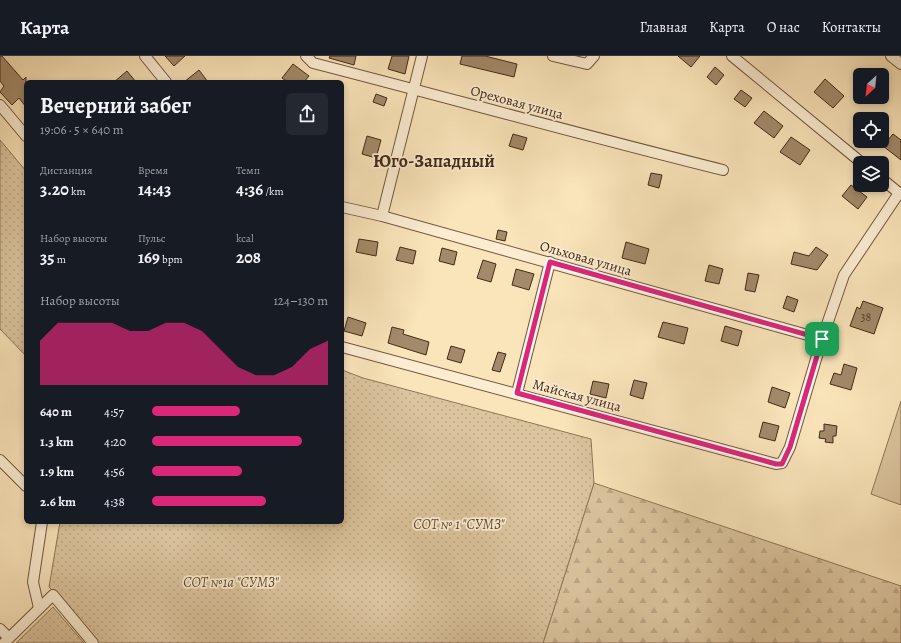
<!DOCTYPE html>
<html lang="ru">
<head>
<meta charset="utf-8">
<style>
  :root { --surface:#171b24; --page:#242831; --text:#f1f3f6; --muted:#9ea1a6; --line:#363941; --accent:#db2777 }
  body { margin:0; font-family:Alegreya,serif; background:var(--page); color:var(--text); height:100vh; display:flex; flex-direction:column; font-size:15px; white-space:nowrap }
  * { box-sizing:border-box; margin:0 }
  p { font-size:13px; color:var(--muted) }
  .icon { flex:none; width:22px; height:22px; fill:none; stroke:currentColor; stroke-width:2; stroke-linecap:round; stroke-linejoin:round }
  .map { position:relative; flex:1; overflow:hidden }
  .sheet { position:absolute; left:24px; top:24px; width:320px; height:444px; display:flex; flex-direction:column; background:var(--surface); border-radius:6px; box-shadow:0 2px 6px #0003 }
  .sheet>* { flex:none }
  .needle { width:26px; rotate:207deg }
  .fabs { position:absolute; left:853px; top:12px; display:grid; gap:8px }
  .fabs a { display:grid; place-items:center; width:36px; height:36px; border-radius:6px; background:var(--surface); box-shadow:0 2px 6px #0003; font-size:20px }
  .pin { position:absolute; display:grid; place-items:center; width:34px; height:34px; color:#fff; margin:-17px; border-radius:8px; box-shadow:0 2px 6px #0006 }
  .round { display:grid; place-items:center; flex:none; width:42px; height:42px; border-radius:6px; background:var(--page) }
  .headline { display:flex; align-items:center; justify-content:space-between; height:68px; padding:0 16px }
  h1 { font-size:22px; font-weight:600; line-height:30px }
  .stats { display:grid; grid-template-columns:repeat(3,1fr); gap:6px; height:68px; padding:4px 16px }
  .stats div { display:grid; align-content:center }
  .stats b { font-size:17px; font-weight:600 }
  .stats small { font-size:11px; font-weight:400 }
  .stats p { font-size:11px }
  .chart { height:112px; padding:8px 16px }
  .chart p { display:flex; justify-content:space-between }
  .chart svg { width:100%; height:72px; margin-top:4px; fill:var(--accent); opacity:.7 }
  ul { padding:0 16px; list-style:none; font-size:13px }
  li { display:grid; grid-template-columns:64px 48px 1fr; align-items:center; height:30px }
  li i { height:10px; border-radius:5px; background:var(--accent) }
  header { display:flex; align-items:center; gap:24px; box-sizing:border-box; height:56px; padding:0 20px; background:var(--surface); border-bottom:1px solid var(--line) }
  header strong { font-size:19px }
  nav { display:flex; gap:22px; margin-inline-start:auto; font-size:14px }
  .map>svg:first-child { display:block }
</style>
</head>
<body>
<header>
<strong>Карта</strong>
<nav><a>Главная</a><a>Карта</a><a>О нас</a><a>Контакты</a></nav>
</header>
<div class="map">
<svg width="901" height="587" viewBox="0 0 901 587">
  <defs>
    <pattern id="forest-firs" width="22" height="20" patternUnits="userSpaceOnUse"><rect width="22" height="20" fill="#dbc49e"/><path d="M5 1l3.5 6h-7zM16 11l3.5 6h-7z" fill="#bda887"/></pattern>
    <pattern id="garden-dots" width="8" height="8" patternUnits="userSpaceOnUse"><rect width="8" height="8" fill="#dbc49e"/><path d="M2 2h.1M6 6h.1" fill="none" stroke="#bda887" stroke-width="1.8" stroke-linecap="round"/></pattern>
  </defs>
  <rect width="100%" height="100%" fill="#fae4ba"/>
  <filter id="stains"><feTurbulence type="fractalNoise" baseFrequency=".005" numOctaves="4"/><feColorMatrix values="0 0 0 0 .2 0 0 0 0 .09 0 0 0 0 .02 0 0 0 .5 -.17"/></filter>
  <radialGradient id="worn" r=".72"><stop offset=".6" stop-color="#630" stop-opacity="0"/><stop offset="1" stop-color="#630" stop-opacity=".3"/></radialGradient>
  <path fill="url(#forest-firs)" stroke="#907659" d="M594,427L901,530V587H543Z"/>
  <path fill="#dbc49e" stroke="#907659" d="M901,345V449L871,438Z"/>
  <g fill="url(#garden-dots)" stroke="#907659">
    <path d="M0,84L26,115V300L0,273Z"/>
    <path d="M342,314L363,322L591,383L594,427L543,587H97L49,531L60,466H342Z"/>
    <path d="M53,551L84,587H16Z"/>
  </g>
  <g fill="#a38a6a" stroke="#452914">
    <path d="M0,0H2L23,24L26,21V51L19,42L12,49L0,36L4,30L0,25Z"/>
    <path d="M165,0H185L174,10Z"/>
    <path d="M330,0H356L354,9L329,2Z"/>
    <path d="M392,0H409L405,18L388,13Z"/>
    <path d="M462,0H485L517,8L514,21L460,8Z"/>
    <path d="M678,0H700L691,11Z"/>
    <path d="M293,8L309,20L304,26H288L282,22Z"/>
    <path d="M715,11L724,19L716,29L707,21Z"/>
    <path d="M199,14L208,26H184Z"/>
    <path d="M127,15L136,26H114Z"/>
    <path d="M825,23L844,40L833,52L814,36Z"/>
    <path d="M741,34L752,42L745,51L734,43Z"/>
    <path d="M376,38L387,42L384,50L373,46Z"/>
    <path d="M764,55L783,70L774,82L754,67Z"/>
    <path d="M513,78L527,82L523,94L509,90Z"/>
    <path d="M893,78L901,84V104L883,90Z"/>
    <path d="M367,80L381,84L376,102L362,98Z"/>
    <path d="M791,81L810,94L800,109L780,96Z"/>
    <path d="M651,117L662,119L659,132L648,129Z"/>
    <path d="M851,129L867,141L858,153L842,140Z"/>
    <path d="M498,174L507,176L505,185L496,183Z"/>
    <path d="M359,183L378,186L376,200L356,196Z"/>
    <path d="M626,186L649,193L645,208L622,202Z"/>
    <path d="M400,191L416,195L413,208L396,204Z"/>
    <path d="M816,191L828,199L817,214L791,208L794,196L809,200Z"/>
    <path d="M442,192L457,196L454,209L439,205Z"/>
    <path d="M483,204L496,208L491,226L477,222Z"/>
    <path d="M709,209L723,213L719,228L705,225Z"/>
    <path d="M516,213L534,218L529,234L512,229Z"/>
    <path d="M748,217L759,219L755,236L745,234Z"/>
    <path d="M787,240L798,244L794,256L783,252Z"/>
    <path d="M863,245L883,252L874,278L850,270L857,251L860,253Z"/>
    <path d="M348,261L366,267L362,280L344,275Z"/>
    <path d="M663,266L688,272L684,288L658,281Z"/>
    <path d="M725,270L742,275L738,290L721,285Z"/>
    <path d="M392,271L404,274L403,278L429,286L426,299L388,287Z"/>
    <path d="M451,290L465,294L461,307L447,303Z"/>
    <path d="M498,296L506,298L500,316L492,314Z"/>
    <path d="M844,308L857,312L851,334L830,328L834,317L841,319Z"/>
    <path d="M634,324L647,327L643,343L630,339Z"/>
    <path d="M593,325L609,328L606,342L590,338Z"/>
    <path d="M772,331L790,337L785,352L768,346Z"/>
    <path d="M763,366L779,370L775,385L759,381Z"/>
    <path d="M824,368L837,370L836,380H833V387L825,386L826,383L819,382L820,375H824Z"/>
  </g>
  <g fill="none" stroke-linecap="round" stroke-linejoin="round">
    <g stroke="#72583e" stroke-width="12">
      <g id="minor">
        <path d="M145,0L166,26"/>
        <path d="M306,0L313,7C449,42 586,80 723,114"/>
        <path d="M553,0L587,8L594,0"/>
        <path d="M732,0L862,107"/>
        <path d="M891,0L901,8"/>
        <path d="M0,49L26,80"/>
        <path d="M882,123L899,137"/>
        <path d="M342,151L382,160L822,283"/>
        <path d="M382,160L422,0"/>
        <path d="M342,291L776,408L782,407L790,391L822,283L844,219L899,137"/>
        <path d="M517,337L550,206"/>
        <path d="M0,404L26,430"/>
        <path d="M39,552L33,526L42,466"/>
        <path d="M0,573L9,582"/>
        <path d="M4,587L53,539L93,587"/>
      </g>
    </g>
    <use href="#minor" stroke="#fcedd2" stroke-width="10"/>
  </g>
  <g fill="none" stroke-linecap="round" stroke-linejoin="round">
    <g stroke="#fff" stroke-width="8">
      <path id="route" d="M550,206L822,283L790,391L782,408H776L517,337Z"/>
    </g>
    <use href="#route" stroke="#db2777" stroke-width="5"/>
  </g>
  <g text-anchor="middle" stroke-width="3.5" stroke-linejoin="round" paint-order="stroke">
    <g font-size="12" fill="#5c412a">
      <text x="866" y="265">38</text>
    </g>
    <g font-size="14" fill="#452914" stroke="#fcedd2">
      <text transform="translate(517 46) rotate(15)" y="5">Ореховая улица</text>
      <text transform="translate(586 202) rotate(16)" y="5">Ольховая улица</text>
      <text transform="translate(577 339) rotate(15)" y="5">Майская улица</text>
    </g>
    <g font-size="14" font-style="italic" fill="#634830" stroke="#fcedd2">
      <text x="459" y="473">СОТ № 1 "СУМЗ"</text>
      <text x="231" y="531">СОТ №1а "СУМЗ"</text>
    </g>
    <g font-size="18" font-weight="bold" fill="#452914" stroke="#fcedd2">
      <text x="434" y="111">Юго-Западный</text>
    </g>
  </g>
  <rect width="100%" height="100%" filter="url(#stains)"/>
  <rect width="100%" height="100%" fill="url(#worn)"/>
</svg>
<div class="fabs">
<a><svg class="needle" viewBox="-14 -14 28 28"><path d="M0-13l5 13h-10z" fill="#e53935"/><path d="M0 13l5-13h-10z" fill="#9ea1a6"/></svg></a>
<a><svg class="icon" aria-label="locate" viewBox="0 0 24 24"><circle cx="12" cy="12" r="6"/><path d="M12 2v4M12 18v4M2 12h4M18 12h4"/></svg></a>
<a><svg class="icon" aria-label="layers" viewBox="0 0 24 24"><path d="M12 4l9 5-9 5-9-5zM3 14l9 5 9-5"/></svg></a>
</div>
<div class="pin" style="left:822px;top:283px;background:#1e9e55"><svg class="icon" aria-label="arrive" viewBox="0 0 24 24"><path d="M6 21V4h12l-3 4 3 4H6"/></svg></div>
<section class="sheet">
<div class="headline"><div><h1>Вечерний забег</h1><p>19:06 · 5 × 640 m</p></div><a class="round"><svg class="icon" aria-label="share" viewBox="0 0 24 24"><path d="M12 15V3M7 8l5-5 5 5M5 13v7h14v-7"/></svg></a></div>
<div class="stats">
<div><p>Дистанция</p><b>3.20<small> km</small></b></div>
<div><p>Время</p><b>14:43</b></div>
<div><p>Темп</p><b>4:36<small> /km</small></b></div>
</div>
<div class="stats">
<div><p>Набор высоты</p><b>35<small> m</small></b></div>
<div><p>Пульс</p><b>169<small> bpm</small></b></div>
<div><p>kcal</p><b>208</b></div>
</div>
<div class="chart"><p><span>Набор высоты</span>124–130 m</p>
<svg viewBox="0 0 160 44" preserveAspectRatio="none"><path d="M0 44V17L10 6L20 6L30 6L40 6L50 11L60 11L70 6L80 6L90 11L100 22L110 33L120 38L130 38L140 33L150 22L160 17V44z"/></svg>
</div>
<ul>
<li><b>640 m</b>4:57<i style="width:50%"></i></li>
<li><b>1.3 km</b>4:20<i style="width:85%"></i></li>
<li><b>1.9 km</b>4:56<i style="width:51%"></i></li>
<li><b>2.6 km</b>4:38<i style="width:65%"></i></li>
</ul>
</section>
</div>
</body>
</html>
